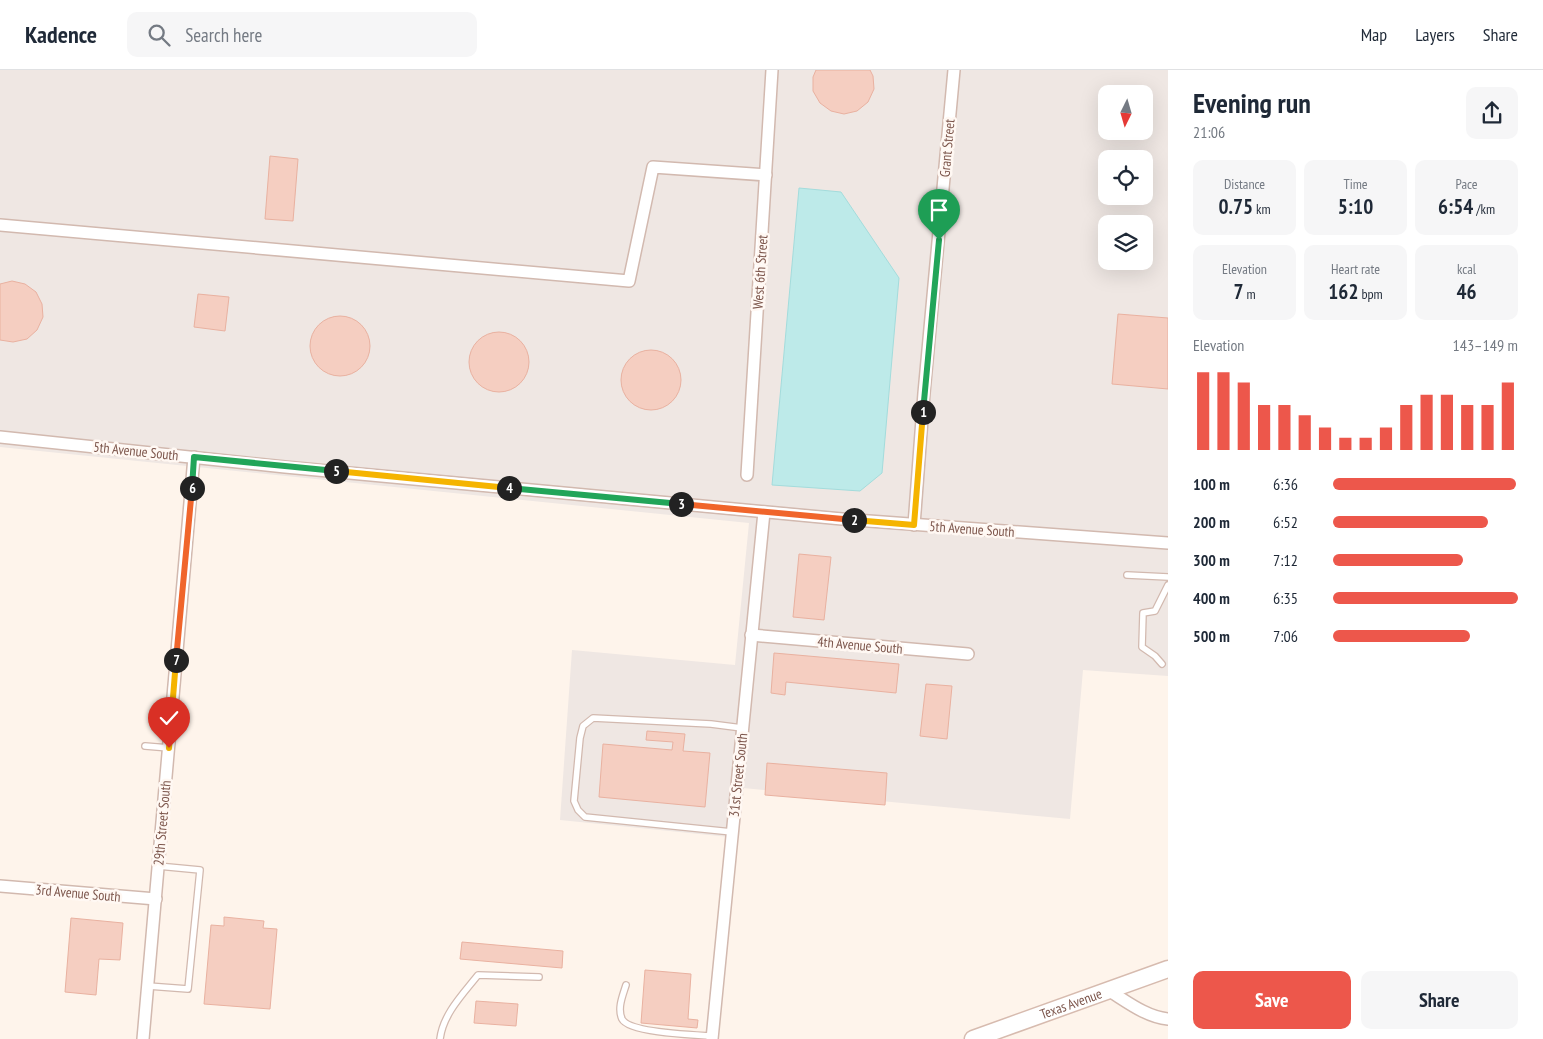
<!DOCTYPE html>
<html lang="en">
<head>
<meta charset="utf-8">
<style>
  :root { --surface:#fff; --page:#f6f6f7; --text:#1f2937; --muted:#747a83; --line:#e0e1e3; --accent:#ed574b }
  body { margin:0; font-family:"PT Sans Narrow",sans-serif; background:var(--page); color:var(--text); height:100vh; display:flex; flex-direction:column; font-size:19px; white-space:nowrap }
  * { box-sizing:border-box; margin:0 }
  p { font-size:16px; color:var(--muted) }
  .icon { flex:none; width:28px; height:28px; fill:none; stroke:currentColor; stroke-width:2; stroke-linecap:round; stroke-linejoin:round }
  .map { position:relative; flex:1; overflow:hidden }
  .details { display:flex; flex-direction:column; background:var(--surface); width:375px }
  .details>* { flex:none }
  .needle { width:32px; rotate:185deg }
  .fabs { position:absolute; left:1098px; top:15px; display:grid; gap:10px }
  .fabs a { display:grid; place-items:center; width:55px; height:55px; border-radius:10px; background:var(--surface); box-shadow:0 5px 20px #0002; font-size:25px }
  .pin { position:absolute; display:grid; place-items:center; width:42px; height:42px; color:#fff; margin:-51px -21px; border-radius:50% 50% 50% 0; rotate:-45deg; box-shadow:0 0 5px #0007 }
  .pin .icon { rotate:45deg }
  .km { position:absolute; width:25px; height:25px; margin:-12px; border-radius:50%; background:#222; color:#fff; font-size:14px; line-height:25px; text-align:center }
  .round { display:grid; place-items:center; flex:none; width:52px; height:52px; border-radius:10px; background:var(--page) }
  .summary { display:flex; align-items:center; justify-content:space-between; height:85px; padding:0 25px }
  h1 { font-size:28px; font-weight:800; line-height:38px }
  .figures { display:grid; grid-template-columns:repeat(3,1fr); gap:8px; height:85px; padding:5px 25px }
  .figures div { display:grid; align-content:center; border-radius:10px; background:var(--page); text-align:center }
  .figures b { font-size:21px; font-weight:800 }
  .figures small { font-size:14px; font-weight:400 }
  .figures p { font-size:14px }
  .chart { height:140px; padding:10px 25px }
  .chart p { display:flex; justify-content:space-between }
  .chart svg { width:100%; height:90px; margin-top:5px; stroke:var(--accent); stroke-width:6 }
  .action { display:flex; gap:10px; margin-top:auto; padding:10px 25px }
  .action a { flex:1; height:58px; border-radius:10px; background:var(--accent); color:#fff; font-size:20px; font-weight:800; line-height:58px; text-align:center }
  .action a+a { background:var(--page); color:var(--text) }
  ul { padding:0 25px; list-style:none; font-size:16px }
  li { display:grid; grid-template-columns:80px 60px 1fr; align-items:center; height:38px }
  li i { height:12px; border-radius:6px; background:var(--accent) }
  header { display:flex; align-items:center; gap:30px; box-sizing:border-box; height:70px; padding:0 25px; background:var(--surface); border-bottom:1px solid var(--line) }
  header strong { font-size:24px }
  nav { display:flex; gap:28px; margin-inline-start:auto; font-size:18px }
  .search { width:350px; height:45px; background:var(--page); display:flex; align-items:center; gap:12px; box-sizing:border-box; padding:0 18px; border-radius:10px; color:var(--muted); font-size:19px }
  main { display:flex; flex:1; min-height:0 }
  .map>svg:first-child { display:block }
</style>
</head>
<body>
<header>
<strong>Kadence</strong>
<div class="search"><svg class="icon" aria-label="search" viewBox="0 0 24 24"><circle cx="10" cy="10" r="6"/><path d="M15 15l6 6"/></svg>Search here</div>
<nav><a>Map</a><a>Layers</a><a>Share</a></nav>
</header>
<main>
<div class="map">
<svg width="1168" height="969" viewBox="0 0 1168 969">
  <rect width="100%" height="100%" fill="#fef4eb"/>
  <path fill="#efe7e3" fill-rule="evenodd" d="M0,0H1168V606L1083,600L1070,749L743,718L739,768L560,750L572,580L735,595L749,453L0,377ZM1106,24H1144V61H1106ZM1106,89H1144V126H1106ZM1106,154H1144V191H1106Z"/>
  <path fill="#bdeae9" stroke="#a3dcdc" d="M799,118L841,122L899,208L882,403L860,421L772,415Z"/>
  <g fill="#f5cec1" stroke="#e9b1a0">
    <path d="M816,0H870L873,6L874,19L868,32L857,41L844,44L831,41L820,33L813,21V7Z"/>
    <path d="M270,86L298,89L293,151L265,149Z"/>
    <path d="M12,211L25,214L36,222L42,234L43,247L37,260L27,269L13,272L0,270V214Z"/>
    <path d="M198,224L229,227L225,261L194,257Z"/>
    <path d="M1118,244L1168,248V319L1112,314Z"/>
    <circle cx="340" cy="276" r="30"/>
    <circle cx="499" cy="292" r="30"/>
    <circle cx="651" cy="310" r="30"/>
    <path d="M799,484L831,487L824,550L793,547Z"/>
    <path d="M774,583L899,594L896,623L786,612L785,625L771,623Z"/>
    <path d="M926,614L952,616L947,669L920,666Z"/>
    <path d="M647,661L685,664L683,681L710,683L705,737L599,727L603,674L672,680L673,672L646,670Z"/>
    <path d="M767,693L887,703L885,735L765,725Z"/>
    <path d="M224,847L264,851L263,858L277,859L270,939L204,934L211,855L224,856Z"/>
    <path d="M71,848L123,853L120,890L99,889L96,925L65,922Z"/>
    <path d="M462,872L563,881L562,898L460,889Z"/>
    <path d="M645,900L691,904L688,949L698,950L697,958L641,953Z"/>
    <path d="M476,931L518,934L516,956L474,953Z"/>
  </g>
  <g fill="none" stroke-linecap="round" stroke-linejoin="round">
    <g stroke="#d2b9af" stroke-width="8">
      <g id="lane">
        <path d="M1127,505L1168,507"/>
        <path d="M1162,594L1155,586L1142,577L1143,543L1155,541L1168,515"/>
        <path d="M145,676L169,678"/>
        <path d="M732,762L585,747L578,740L574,731L580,668L583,656L593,648L711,654L742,658"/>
        <path d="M626,915C623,925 617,938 622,949C629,963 696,965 712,966"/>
        <path d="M148,916L188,919L200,800L158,796"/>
        <path d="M440,969C443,944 463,924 478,905L539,907"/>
      </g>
    </g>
    <g stroke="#d2b9af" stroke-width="14">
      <g id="street">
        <path d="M0,155L629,211L653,97L766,105"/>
        <path d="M0,367L285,397L842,449L1168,473"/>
        <path d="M747,405L772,0"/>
        <path d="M914,455L924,323L954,0"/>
        <path d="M751,565L968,584"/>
        <path d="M0,816L156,829"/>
        <path d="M1108,920C1126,931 1146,947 1168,949"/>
        <path d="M143,969L194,387"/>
        <path d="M712,969L764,442"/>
      </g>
    </g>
    <g stroke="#d7bbaf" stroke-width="19">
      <g id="secondary">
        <path id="s1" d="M973,969L1168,899"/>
      </g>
    </g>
    <use href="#lane" stroke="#fff" stroke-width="5.5"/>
    <use href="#street" stroke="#fff" stroke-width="11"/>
    <use href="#secondary" stroke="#fff" stroke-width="16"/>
  </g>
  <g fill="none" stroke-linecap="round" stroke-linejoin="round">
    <g stroke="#fff" stroke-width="10">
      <path id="split-1" d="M923,342L939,170"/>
    </g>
    <g stroke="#fff" stroke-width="10">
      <path id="split-2" d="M854,450L914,455L923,342"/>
    </g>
    <g stroke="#fff" stroke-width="10">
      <path id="split-3" d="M681,434L854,450"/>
    </g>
    <g stroke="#fff" stroke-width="10">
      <path id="split-4" d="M509,418L681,434"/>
    </g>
    <g stroke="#fff" stroke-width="10">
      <path id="split-5" d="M336,401L509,418"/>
    </g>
    <g stroke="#fff" stroke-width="10">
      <path id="split-6" d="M192,418L194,387L336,401"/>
    </g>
    <g stroke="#fff" stroke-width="10">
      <path id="split-7" d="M176,590L192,418"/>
    </g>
    <g stroke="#fff" stroke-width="10">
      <path id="split-8" d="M169,678L176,590"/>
    </g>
    <use href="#split-1" stroke="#22a559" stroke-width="6"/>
    <use href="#split-2" stroke="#f5b400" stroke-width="6"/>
    <use href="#split-3" stroke="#f0652b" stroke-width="6"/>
    <use href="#split-4" stroke="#22a559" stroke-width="6"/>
    <use href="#split-5" stroke="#f5b400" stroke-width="6"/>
    <use href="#split-6" stroke="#22a559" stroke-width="6"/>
    <use href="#split-7" stroke="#f0652b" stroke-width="6"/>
    <use href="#split-8" stroke="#f5b400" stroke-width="6"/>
  </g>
  <g text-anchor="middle" stroke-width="5" stroke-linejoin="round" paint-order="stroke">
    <g font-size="14" fill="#7c554b" stroke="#fff8f3">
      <text transform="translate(947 78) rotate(-85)" y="5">Grant Street</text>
      <text transform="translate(760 202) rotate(-86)" y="5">West 6th Street</text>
      <text transform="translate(136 381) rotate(6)" y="5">5th Avenue South</text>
      <text transform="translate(972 459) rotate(4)" y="5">5th Avenue South</text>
      <text transform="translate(860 575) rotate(5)" y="5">4th Avenue South</text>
      <text transform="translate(738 705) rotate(-84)" y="5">31st Street South</text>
      <text transform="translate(162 753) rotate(-85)" y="5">29th Street South</text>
      <text transform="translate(78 823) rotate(5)" y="5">3rd Avenue South</text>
      <text dy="5" stroke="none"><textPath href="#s1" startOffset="104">Texas Avenue</textPath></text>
    </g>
  </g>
</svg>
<div class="fabs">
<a><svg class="needle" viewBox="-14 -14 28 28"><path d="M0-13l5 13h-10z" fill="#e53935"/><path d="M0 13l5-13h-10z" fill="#747a83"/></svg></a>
<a><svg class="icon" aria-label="locate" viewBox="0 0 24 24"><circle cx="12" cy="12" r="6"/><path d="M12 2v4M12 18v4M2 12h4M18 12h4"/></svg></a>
<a><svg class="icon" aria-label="layers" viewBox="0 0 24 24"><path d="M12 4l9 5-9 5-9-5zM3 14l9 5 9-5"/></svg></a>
</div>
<div class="pin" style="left:939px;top:170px;background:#1e9e55"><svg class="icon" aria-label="arrive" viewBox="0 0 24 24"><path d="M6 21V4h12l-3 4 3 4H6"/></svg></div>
<div class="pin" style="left:169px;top:678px;background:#d93025"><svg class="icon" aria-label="check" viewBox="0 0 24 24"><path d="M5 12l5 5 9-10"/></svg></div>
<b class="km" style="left:923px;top:342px">1</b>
<b class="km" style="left:854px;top:450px">2</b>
<b class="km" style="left:681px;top:434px">3</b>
<b class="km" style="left:509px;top:418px">4</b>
<b class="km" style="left:336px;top:401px">5</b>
<b class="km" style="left:192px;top:418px">6</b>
<b class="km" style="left:176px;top:590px">7</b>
</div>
<section class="details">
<div class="summary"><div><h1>Evening run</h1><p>21:06</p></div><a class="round"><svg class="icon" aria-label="share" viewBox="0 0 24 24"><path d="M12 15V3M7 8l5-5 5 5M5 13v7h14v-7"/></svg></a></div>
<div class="figures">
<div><p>Distance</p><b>0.75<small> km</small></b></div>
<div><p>Time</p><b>5:10</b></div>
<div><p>Pace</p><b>6:54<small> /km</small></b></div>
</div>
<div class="figures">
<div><p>Elevation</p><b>7<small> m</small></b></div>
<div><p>Heart rate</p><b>162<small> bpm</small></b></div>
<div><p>kcal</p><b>46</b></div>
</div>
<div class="chart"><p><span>Elevation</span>143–149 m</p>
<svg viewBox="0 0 160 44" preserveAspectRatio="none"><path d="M5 44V6M15 44V6M25 44V11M35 44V22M45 44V22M55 44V27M65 44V33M75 44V38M85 44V38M95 44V33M105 44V22M115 44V17M125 44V17M135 44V22M145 44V22M155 44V11"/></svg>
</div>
<ul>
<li><b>100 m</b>6:36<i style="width:99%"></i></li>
<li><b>200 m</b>6:52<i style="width:84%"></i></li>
<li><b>300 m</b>7:12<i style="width:70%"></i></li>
<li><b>400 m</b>6:35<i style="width:100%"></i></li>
<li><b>500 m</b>7:06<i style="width:74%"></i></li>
</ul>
<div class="action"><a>Save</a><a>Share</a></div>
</section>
</main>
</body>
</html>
